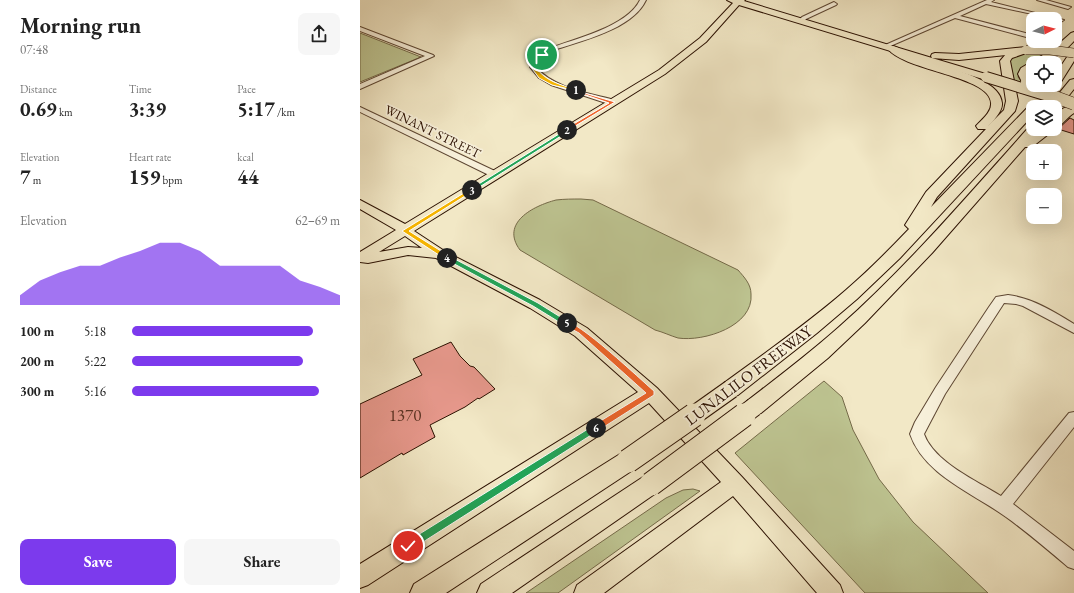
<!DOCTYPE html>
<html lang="en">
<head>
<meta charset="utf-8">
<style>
  :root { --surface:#fff; --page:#f6f6f6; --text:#222; --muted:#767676; --accent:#7c3aed }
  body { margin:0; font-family:"EB Garamond",serif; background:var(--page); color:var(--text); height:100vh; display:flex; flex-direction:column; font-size:15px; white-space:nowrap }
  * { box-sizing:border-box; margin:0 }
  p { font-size:13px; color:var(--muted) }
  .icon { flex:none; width:22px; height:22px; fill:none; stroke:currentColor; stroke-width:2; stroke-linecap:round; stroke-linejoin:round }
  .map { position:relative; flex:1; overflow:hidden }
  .side { display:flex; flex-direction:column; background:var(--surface); width:360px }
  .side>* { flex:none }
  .needle { width:26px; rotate:84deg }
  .controls { position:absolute; left:666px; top:12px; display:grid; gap:8px }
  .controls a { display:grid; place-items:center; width:36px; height:36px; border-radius:8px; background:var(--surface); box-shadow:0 4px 16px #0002; font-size:20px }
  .pin { position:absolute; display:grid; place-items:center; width:34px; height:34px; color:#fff; margin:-17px; border:2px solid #fff; border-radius:50%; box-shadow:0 1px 4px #0007 }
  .km { position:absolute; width:20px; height:20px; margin:-10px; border-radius:50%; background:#222; color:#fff; font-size:11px; line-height:20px; text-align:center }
  .round { display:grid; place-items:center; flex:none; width:42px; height:42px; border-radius:8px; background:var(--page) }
  .summary { display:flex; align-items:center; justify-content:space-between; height:68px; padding:0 20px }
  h1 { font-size:22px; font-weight:700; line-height:30px }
  .metrics { display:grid; grid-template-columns:repeat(3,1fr); gap:6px; height:68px; padding:4px 20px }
  .metrics div { display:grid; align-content:center }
  .metrics b { font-size:20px; font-weight:700 }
  .metrics small { font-size:11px; font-weight:400 }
  .metrics p { font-size:11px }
  .chart { height:112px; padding:8px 20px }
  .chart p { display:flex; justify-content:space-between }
  .chart svg { width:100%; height:72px; margin-top:4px; fill:var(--accent); opacity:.7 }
  .button { display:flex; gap:8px; margin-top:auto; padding:8px 20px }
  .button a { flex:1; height:46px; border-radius:8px; background:var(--accent); color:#fff; font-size:16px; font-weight:700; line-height:46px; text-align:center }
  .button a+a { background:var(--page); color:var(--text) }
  ul { padding:0 20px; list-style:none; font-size:13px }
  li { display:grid; grid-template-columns:64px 48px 1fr; align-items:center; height:30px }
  li i { height:10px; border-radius:5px; background:var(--accent) }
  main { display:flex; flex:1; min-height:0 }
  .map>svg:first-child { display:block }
</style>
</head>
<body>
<main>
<section class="side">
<div class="summary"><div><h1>Morning run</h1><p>07:48</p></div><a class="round"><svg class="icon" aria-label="share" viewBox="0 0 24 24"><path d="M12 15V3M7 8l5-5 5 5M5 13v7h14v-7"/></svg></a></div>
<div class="metrics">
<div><p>Distance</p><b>0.69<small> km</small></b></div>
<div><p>Time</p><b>3:39</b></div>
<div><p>Pace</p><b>5:17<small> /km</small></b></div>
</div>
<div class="metrics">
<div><p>Elevation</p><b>7<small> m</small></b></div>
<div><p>Heart rate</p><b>159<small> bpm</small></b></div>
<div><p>kcal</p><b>44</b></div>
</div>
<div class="chart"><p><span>Elevation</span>62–69 m</p>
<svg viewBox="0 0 160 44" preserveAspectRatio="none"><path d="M0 44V38L10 29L20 24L30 20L40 20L50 15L60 11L70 6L80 6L90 11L100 20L110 20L120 20L130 20L140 29L150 33L160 38V44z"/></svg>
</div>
<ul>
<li><b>100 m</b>5:18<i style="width:87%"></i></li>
<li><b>200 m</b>5:22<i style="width:82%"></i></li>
<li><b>300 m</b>5:16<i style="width:90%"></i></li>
</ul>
<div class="button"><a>Save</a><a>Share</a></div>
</section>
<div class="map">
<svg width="714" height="593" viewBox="0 0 714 593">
  <rect width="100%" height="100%" fill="#f2e8c6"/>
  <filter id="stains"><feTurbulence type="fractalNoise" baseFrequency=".005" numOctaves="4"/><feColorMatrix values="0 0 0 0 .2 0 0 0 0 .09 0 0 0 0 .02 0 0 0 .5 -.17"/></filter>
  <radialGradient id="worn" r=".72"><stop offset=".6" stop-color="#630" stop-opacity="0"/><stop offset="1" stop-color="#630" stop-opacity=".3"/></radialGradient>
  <g fill="#bec592" stroke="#746a49">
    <path d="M0,33L61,57L0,82Z"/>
    <path d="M667,53H689L660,71L658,77L665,86L653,84L648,63L653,57Z"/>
    <path d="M221,199L233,200L378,270C384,277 391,284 391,294C394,326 344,342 318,338C311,336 303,332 295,330L160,250C140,223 173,206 196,200C204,199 213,199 221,199Z"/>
    <path d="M464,381L482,397L493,430L519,479L553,522L628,593H505L375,453Z"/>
    <path d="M333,489L340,491L198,593H166L306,498L323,490Z"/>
  </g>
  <g fill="#e8998d" stroke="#2b1000">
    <path d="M710,118L714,120V134L698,129Z"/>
    <path d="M91,342L100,356L110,366L114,367L135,389L119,399L118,398L105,407L70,425L75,437L43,455L42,453L0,478V404L62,375L53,359Z"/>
  </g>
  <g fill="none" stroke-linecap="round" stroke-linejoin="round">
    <g stroke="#5d4632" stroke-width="2">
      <g id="minor">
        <path d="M280,0H286C272,30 220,41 191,51L184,56L176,67C193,88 229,93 255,100V104H249L191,85L179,78L170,67L180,54L187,49C214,39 267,27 280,0Z"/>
        <path d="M627,0H634L631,2L704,20L701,22L695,19L626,4L600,16L669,34L673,32V37L670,38L595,18L528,47L523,46Z"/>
        <path d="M677,0H686L711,7L708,9Z"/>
        <path d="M474,2L477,4L476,5L446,19L443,22L438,21L442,17Z"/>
        <path d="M0,27L73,55L74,56L0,89V84L65,56L0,31Z"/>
        <path d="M0,107L139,173L140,175L136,178L133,177L0,112Z"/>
        <path d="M648,295C672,298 693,311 714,324V333L663,306L656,304L644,303L585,394L564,434C574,462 617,481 641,496L709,413L714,412V427L653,504L714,551V569L708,567C688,550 667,532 646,517C613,493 564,475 550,434L555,422L576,387L629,307L636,297Z"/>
      </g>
    </g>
    <g stroke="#2b1000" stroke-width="2">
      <path id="major" d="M367,0H385L384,1L572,58L571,56L572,54L575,53L599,54L666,47L670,50L666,53L599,60L572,58L629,75L631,77L626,80L379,5L346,42L305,74L54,231L86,252L180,300L227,328L297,388L382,477L480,585L483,593H457L373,496L244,593H214L217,585L361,482L289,403L8,585L0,588V564L278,392L215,336L170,308L76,258L48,255L8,263L0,262V252L36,230L0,209V200L45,224L299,70L340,38L373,3ZM45,236L62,248L48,247L19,252Z"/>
    </g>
    <g stroke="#2b1000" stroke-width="2">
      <g id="highway">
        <path d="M714,32V41C703,53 690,63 673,63V69L668,74L672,82L667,85L663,84L658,74L661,68L693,49L711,33Z"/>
        <path d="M533,46C541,48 547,55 555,57C576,66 640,76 642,103C643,111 633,121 628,126L644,110L646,101L640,61L646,54L666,47L671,50L669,52L652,58L650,61L658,101L655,111L577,197L571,207L669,106L673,105L678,107H673V115L540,258L497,299L457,333L378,395L371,397L364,395L361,389L364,383C405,353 447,324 486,290C508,271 529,250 549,229L545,225L566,192L626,129H618L616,126C621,120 632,112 631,103C630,76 545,71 528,49Z"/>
        <path d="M714,50V61L699,85L695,86L691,85H695V75L711,51Z"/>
        <path d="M714,79V89L698,109L695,110V107H688L710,80Z"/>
        <path d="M714,105V113C707,117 702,126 695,128C695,113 699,108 714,105Z"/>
        <path d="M670,126H673V129H680L679,130L681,129H695L672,147H665L572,253L505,323L468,358L401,413L394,415L387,413L384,407L387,401C418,377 450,353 479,327C548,266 608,195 670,126Z"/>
        <path d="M268,451L276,454L279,461L276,468L86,593H50L54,584L260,454Z"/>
        <path d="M291,474L299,477L302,484L299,491L152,593H117L121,584L283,477Z"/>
      </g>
    </g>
    <use href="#minor" fill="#f7f0da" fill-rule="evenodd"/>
    <use href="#major" fill="#f2e8c6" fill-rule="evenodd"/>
    <use href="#highway" fill="#f2e8c6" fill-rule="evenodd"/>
    <g stroke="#2b1000" stroke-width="12" stroke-linecap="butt">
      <path id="major-bridge" d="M626,77L688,96"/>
    </g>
    <g stroke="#2b1000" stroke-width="10" stroke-linecap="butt">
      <path id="highway-bridge-far3" d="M666,50H690L714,53"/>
    </g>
    <g stroke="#2b1000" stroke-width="13" stroke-linecap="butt">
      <path id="highway-bridge-far2" d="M667,82L682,92L714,104"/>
    </g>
    <g stroke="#2b1000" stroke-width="20" stroke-linecap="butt">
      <g id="highway-bridge-far1">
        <path d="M333,416L371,389"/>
        <path d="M382,416L394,407"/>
      </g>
    </g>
    <g stroke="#2b1000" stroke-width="25" stroke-linecap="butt">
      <g id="highway-bridge">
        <path d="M268,461L334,415"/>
        <path d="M291,484L384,415"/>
      </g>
    </g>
    <use href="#major-bridge" stroke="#f2e8c6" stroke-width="10"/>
    <use href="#highway-bridge-far3" stroke="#f2e8c6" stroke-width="9"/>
    <use href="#highway-bridge-far2" stroke="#f2e8c6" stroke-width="12"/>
    <use href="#highway-bridge-far1" stroke="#f2e8c6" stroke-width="18"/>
    <use href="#highway-bridge" stroke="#f2e8c6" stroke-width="23"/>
  </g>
  <path fill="#f5b400" stroke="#fff" d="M181,54L184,55L175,67C187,82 199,84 217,90V91L192,85L179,78L171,67Z"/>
  <path fill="#f0652b" stroke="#fff" d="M214,90L255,102L207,131L205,129L249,103L214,91Z"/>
  <path fill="#22a559" stroke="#fff" d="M207,129L209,131L113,191L109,190Z"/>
  <path fill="#f5b400" stroke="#fff" d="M112,188L114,190L113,191L49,231L89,256V259H85L42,231Z"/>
  <path fill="#22a559" stroke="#fff" d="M85,256H89L178,303L210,323L207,325H204L173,306L85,259Z"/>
  <path fill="#f0652b" stroke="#fff" d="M204,321C217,319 281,380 294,391V395L239,430H234V425L286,393L219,333L204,325Z"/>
  <path fill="#22a559" stroke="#fff" d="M236,424L239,425V430L52,549L48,551L45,549L44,546L45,543Z"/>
  <g text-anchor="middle" stroke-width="3.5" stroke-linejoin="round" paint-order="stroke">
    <g font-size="13" fill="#2b1000" stroke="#f7f0da">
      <text transform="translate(73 131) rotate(26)" y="5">WINANT STREET</text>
    </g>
    <g font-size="16" fill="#2b1000" stroke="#f7f0da">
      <text transform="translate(388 375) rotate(-37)" y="6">LUNALILO FREEWAY</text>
    </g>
    <g font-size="17" fill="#5a3223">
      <text x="45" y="421">1370</text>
    </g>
  </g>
  <rect width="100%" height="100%" filter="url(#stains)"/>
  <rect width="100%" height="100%" fill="url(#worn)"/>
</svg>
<div class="controls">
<a><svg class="needle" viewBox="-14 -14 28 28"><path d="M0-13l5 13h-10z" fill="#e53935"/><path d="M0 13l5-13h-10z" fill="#767676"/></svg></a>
<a><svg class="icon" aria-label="locate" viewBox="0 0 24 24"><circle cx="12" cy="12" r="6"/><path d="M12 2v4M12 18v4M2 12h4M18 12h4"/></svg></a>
<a><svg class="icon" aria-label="layers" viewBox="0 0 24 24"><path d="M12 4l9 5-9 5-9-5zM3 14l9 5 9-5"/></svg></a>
<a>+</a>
<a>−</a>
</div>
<div class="pin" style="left:182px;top:55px;background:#1e9e55"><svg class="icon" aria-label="arrive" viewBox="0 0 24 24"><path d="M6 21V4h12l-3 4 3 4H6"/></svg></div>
<div class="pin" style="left:48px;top:546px;background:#d93025"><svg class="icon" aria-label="check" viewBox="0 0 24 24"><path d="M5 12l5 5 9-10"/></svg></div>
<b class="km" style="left:216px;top:90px">1</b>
<b class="km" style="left:207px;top:130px">2</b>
<b class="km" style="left:112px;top:190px">3</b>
<b class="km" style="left:87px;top:258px">4</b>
<b class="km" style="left:207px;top:323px">5</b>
<b class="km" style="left:236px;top:428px">6</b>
</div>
</main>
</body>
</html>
